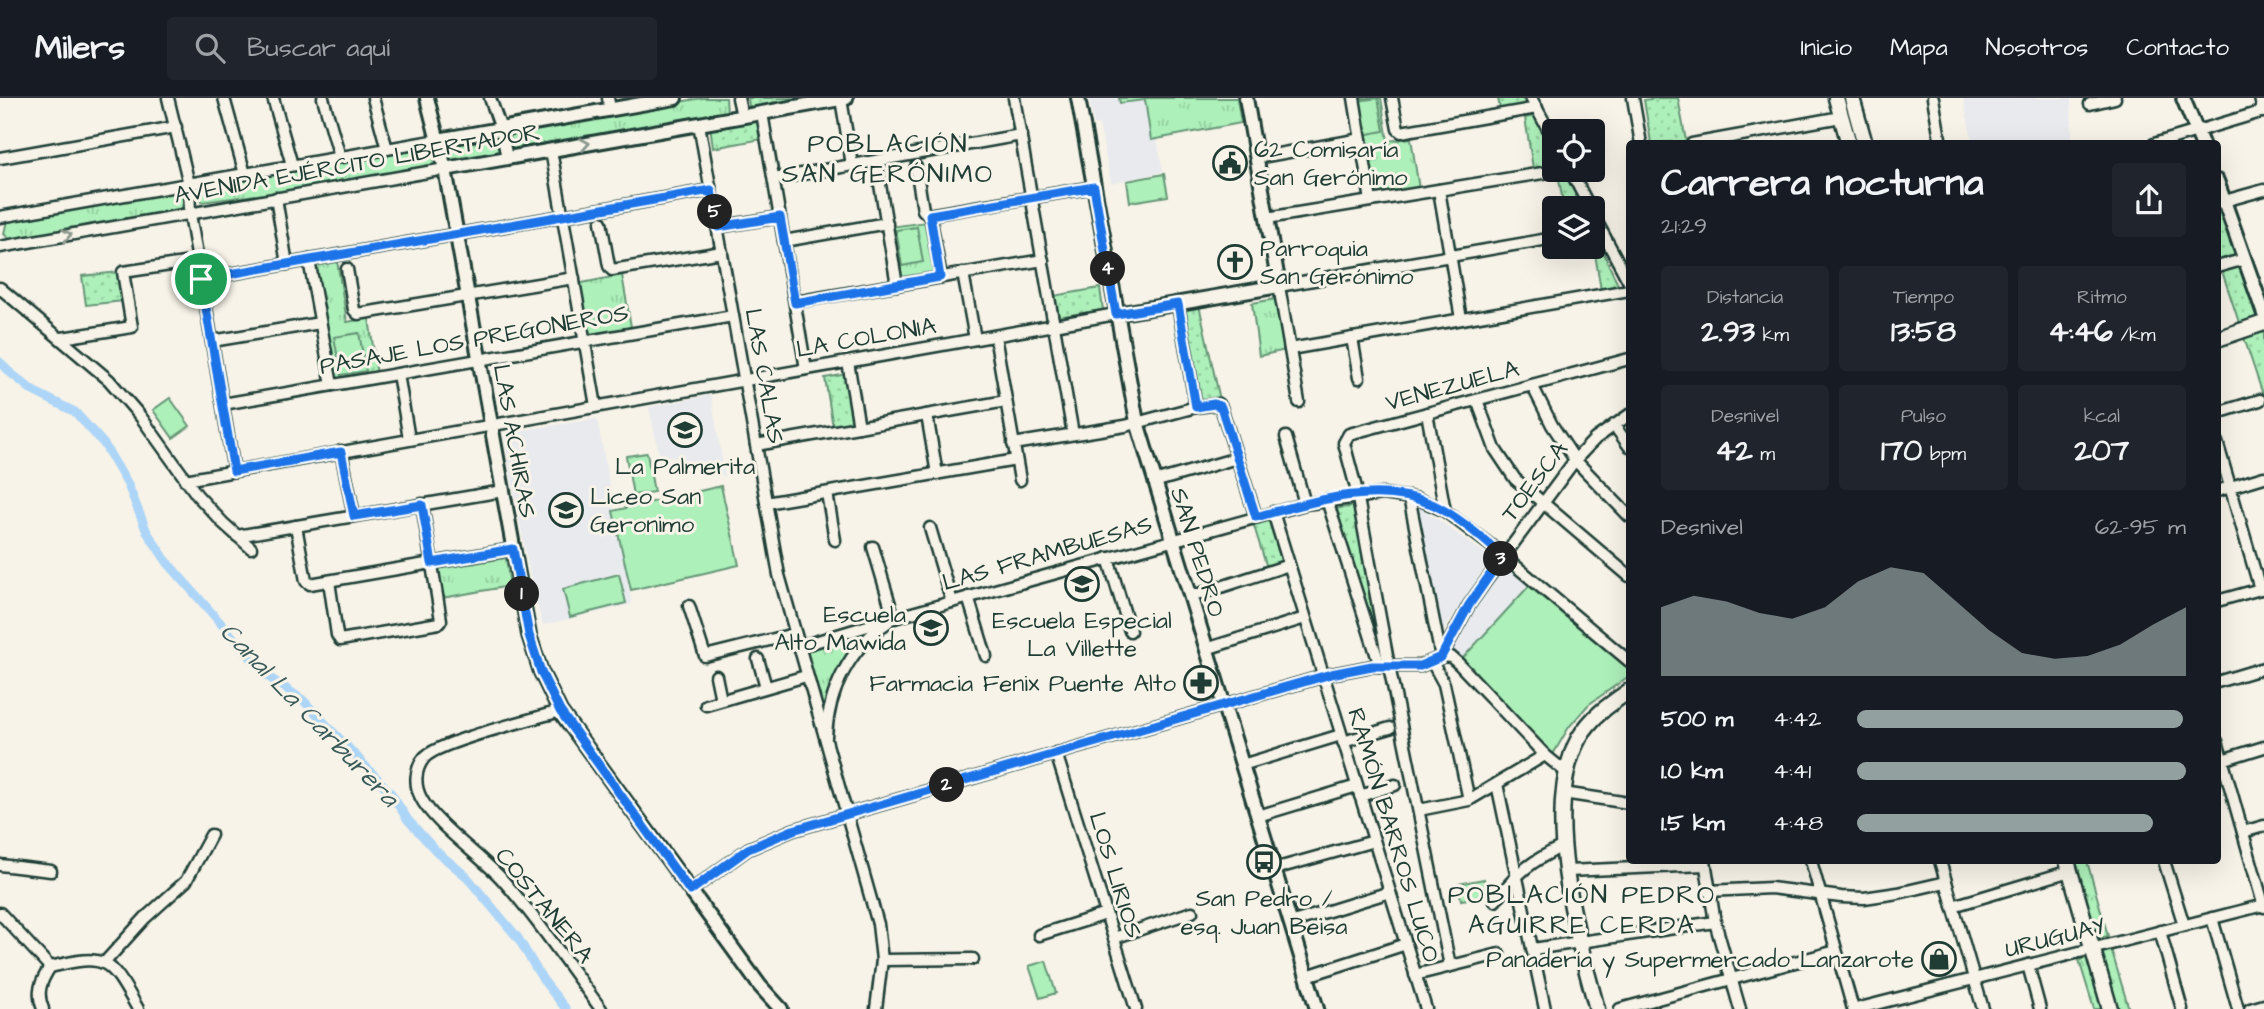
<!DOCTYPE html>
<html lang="es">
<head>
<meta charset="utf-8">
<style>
  :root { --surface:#171b24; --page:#20242c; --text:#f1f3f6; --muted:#9ea1a6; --line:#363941; --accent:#92a19f }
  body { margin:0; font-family:"Architects Daughter",sans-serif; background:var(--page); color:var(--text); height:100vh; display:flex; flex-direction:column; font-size:26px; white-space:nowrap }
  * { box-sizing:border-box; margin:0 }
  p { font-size:23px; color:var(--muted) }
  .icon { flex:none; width:38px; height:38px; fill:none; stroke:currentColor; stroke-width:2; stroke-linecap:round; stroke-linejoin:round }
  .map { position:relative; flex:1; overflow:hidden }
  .details { position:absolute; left:1626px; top:42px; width:595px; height:724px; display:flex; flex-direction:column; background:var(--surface); border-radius:7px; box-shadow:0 7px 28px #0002 }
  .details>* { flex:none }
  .controls { position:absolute; left:1542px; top:21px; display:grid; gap:14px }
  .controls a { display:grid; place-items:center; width:63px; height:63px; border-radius:7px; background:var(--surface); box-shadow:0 7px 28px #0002; font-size:35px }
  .pin { position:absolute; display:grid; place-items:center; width:60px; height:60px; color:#fff; margin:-30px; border:4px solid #fff; border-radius:50%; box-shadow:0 2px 7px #0007 }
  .km { position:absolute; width:35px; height:35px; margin:-18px; border-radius:50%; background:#222; color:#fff; font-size:19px; line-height:35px; text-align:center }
  .round { display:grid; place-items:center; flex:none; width:74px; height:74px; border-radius:7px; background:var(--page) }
  .overview { display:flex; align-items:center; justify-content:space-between; height:119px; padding:0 35px }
  h1 { font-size:38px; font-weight:800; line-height:52px }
  .metrics { display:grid; grid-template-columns:repeat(3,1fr); gap:10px; height:119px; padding:7px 35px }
  .metrics div { display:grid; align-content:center; border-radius:7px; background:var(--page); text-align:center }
  .metrics b { font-size:30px; font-weight:800 }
  .metrics small { font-size:19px; font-weight:400 }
  .metrics p { font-size:19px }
  .chart { height:196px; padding:14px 35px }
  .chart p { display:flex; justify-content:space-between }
  .chart svg { width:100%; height:126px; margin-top:7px; fill:var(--accent); opacity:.7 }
  ul { padding:0 35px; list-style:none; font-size:23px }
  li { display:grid; grid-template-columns:112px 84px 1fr; align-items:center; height:52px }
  li i { height:18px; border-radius:9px; background:var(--accent) }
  header { display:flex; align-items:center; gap:42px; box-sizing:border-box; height:98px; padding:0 35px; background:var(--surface); border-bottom:2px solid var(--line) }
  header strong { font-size:33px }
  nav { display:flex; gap:38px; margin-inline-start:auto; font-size:24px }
  .search { width:490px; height:63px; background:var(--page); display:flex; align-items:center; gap:18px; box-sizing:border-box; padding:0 24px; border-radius:7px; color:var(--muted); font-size:26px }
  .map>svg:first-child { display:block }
</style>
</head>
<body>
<header>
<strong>Milers</strong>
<div class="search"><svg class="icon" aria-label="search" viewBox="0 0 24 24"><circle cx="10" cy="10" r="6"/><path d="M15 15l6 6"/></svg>Buscar aquí</div>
<nav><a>Inicio</a><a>Mapa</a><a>Nosotros</a><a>Contacto</a></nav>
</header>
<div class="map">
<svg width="2264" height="911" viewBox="0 0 2264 911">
  <defs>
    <pattern id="grass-dots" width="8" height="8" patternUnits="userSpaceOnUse" patternTransform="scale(1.75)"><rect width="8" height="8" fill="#adf0ba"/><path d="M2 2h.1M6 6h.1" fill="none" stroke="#94cfa0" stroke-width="1.8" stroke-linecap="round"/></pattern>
    <pattern id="park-tufts" width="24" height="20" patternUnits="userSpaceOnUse" patternTransform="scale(1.75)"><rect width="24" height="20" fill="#adf0ba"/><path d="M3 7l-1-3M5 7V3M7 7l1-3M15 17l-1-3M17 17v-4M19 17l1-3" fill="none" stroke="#94cfa0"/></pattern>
  </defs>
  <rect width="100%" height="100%" fill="#f7f3e8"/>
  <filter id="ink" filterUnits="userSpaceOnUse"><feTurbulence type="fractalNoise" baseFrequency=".0143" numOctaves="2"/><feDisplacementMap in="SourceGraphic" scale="14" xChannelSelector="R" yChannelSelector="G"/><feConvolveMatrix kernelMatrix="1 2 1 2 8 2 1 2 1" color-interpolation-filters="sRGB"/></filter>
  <g filter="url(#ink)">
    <g fill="#e8eaee">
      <path d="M1089,0H1119L1121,5L1145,1L1151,42L1157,41L1163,74L1111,85L1099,26L1094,27Z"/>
      <path d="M1963,0H2071L2072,45H1973Z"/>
      <path d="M711,297L725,379L702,366L659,356L649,309Z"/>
      <path d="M597,321L632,506L543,527L532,488L503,335Z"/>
      <path d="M1420,409L1487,457L1488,464L1439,540L1415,415Z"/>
      <path d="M1505,467L1529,488L1461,562L1452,553L1475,509Z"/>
    </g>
    <g fill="url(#grass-dots)" stroke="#669677" stroke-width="2">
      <path d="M748,0H815L756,10L749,8Z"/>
      <path d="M1498,0H1522L1526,7L1500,12Z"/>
      <path d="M1657,0H1678L1686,43L1651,45L1644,2Z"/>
      <path d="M758,18L762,41L713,50L710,27Z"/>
      <path d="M1534,18L1554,53V67L1533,70L1525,20Z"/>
      <path d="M1565,75L1584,110H1564L1558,76Z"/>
      <path d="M2217,105L2264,236V300L2217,158Z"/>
      <path d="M1598,143L1619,189L1601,192L1593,144Z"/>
      <path d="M119,174L123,203L86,207L82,178Z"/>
      <path d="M1100,190L1103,212L1057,219L1053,198Z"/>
      <path d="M1199,207L1220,302L1198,306L1181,211Z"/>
      <path d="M847,276L854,324L833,329L825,280Z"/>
      <path d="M1354,408L1385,557L1380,559L1334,411Z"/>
      <path d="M1266,421L1269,423L1282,464L1267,470L1253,425Z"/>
    </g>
    <g fill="url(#park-tufts)" stroke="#669677" stroke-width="2">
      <path d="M702,0H726L727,15L511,55L506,34Z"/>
      <path d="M1119,0H1237L1241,25L1151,42L1145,2L1120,5Z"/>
      <path d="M1356,0H1381L1388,43L1411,40L1419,91L1371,99Z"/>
      <path d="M496,36L499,54L450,64L447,45Z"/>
      <path d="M427,48L433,50L437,63L435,67L304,91L202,104L199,98L200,91L206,86Z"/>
      <path d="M177,91L184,102L181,113L10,142L4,136L7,122Z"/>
      <path d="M926,124L935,175L902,181L897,180L890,129Z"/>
      <path d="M337,162L347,224L369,220L377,277L332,285L313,166Z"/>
      <path d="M622,177L631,229L587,238L577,186Z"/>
      <path d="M1276,201L1286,252L1259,258L1252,205Z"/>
      <path d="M506,460L510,488L442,500L437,471Z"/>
      <path d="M861,535L862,538L842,565L824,611L819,612L804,558L809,550Z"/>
      <path d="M2072,763H2087L2108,838L2095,841Z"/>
      <path d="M2111,851L2129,911H2115L2101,861V854Z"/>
      <path d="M2087,860L2091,864L2105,911H2094L2079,862Z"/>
    </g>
    <g fill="#adf0ba" stroke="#669677" stroke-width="2">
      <path d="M1378,0L1384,33L1363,37L1357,3Z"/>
      <path d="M1164,76L1168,98L1130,104L1127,83Z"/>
      <path d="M917,129L923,164L902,168L896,132Z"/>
      <path d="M359,235L366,273L341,277L334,239Z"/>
      <path d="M170,300L190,328L173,340L153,312Z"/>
      <path d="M647,355L654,394L633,397L626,358Z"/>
      <path d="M721,388L739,467L631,492L613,413Z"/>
      <path d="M619,476L626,505L570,519L563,491Z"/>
      <path d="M1529,488L1629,571V578L1588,607L1569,629L1552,658L1461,562Z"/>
      <path d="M1484,781L1487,798L1461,802L1458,786Z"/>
      <path d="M1046,863L1056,895L1040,900L1029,868Z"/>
    </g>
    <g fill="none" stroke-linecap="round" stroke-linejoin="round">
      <path stroke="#add5f7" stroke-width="9" d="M0,264L7,272L33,293L75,314L104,346L128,387L147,434L167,464L267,578L303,602L390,694L408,722L436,753L466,778L518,840L543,882L566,911"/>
      <g stroke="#1f3d34" stroke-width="15">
        <g id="minor">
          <path d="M168,0L189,86L190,116L234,373"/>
          <path d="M224,0L245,76"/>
          <path d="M273,0L292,67"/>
          <path d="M323,0L340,59"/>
          <path d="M373,0L387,51"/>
          <path d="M490,0L501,31L507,60"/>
          <path d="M608,0L610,11"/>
          <path d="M738,0L742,18"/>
          <path d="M1014,0L1073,336"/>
          <path d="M1354,0L1371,103"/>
          <path d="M1392,0L1398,31L1401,34L1537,10"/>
          <path d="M1531,0L1554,42"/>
          <path d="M1633,0L1641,46"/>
          <path d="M1933,0L1941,46"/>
          <path d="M2260,0L2263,14"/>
          <path d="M841,1L852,67"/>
          <path d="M2090,6L2115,0"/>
          <path d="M762,15L806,271"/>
          <path d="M699,26L779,477L878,826L882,862L876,911"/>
          <path d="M1692,46L1841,19"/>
          <path d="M2154,46L2264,13"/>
          <path d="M551,52L596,308"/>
          <path d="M0,60L176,29"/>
          <path d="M1256,60L1361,41"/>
          <path d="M876,63L897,187"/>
          <path d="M916,69L923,112L928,117L1094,89"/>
          <path d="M1570,72L1590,110"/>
          <path d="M774,81L1021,37"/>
          <path d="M1439,92L1461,221"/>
          <path d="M276,100L287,166"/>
          <path d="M2217,105L2264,92"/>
          <path d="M1592,115L1629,184"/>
          <path d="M930,117L941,179"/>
          <path d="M0,119L438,42"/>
          <path d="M1267,120L1561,72"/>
          <path d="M601,124L609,168L612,172L722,154"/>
          <path d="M717,129L780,119"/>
          <path d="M784,143L887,125"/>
          <path d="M0,149L445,71"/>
          <path d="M309,162L332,287"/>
          <path d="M2217,169L2245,161"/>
          <path d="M347,171L354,212L358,216L574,180"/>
          <path d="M963,175L975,241"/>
          <path d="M201,181L711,92"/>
          <path d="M0,190L109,282L141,319L197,397L223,425L251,450"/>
          <path d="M795,204L1043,162"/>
          <path d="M1178,206L1196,309"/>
          <path d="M995,238L1020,382"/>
          <path d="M62,240L132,229L123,174L198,163"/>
          <path d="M1352,240L1359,280"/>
          <path d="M212,243L320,225"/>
          <path d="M1290,251L1629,192"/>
          <path d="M848,264L859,329"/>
          <path d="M398,276L409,341"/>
          <path d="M1532,287L1552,327L1575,362L1629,418"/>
          <path d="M1477,302L1495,351L1515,381L1629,478"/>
          <path d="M1299,304L1279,188L1554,140"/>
          <path d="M223,306L733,218"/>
          <path d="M1427,315L1445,413"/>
          <path d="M2217,315L2260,302"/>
          <path d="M927,317L937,376"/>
          <path d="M1614,327L1629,348"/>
          <path d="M1286,339L1305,406"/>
          <path d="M2217,344L2260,491"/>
          <path d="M1013,346L1125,328L1196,309L1218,306L1221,309L1256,419"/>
          <path d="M756,347L1006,303"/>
          <path d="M341,353L354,418"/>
          <path d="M185,382L1116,216"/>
          <path d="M1154,384L1237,360"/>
          <path d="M2217,393L2264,379"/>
          <path d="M827,395L835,442"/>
          <path d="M1409,399L1441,559"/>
          <path d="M1327,402L1380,568"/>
          <path d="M766,405L1016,362"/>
          <path d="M1273,414L1426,911"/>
          <path d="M296,428L306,483L310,486L513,451"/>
          <path d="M930,430L952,504"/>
          <path d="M237,438L503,393"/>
          <path d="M873,449L894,520"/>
          <path d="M1108,460L1130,533"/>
          <path d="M329,483L337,537L340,542L439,525L441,522L422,406"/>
          <path d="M968,499L986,558"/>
          <path d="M1190,499L1289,467"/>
          <path d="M2217,503L2264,490"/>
          <path d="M689,508L705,558L794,536"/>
          <path d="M798,549L894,520L1305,406L1383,396L1418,401L1445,413L1498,453L1629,563"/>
          <path d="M1206,551L1305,520"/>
          <path d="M1441,559L1469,507L1488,480L1575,362L1595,341L1629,317"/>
          <path d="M758,561L766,589"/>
          <path d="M1432,564L1444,586L1469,702"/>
          <path d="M716,578L721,602"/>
          <path d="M2217,584L2264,570"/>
          <path d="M706,607L806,578"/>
          <path d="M560,613C534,621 437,644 424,660C415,671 414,687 421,700C433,724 479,757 500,779C537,820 568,867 601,911"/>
          <path d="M826,639C828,594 849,550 888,524"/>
          <path d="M2217,643L2264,809"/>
          <path d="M1343,644L1390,630"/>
          <path d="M1056,655L1136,911"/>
          <path d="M2222,662L2264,649"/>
          <path d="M1242,667L1341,637"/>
          <path d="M1497,686L1545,911"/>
          <path d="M1563,695L1629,705"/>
          <path d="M1360,698L1395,687"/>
          <path d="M1419,712L1469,702L1545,657"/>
          <path d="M1258,718L1357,688"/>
          <path d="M2243,734L2264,728"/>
          <path d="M1705,763L1715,824L1740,911"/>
          <path d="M1811,763L1853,911"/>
          <path d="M1940,763L1983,911"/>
          <path d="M2164,763L2184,827"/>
          <path d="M0,767L51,773"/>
          <path d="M1274,771L1374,743"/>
          <path d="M1567,773L1705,767"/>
          <path d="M690,793L748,751L793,732L1331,576L1372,568H1420L1444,558L1451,559L1459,566L1545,657L1567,675"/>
          <path d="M1708,793L1771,790L1841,799L1864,800L1898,795L1946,784"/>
          <path d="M1495,803C1518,774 1531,763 1565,747"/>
          <path d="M1953,808L2070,773"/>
          <path d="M0,815L50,869"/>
          <path d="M2212,820L2238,911"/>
          <path d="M1290,825L1390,794"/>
          <path d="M2160,833L2182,911"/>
          <path d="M1039,837L1106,816"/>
          <path d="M1114,840L1192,814"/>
          <path d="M1533,851L1715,824"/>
          <path d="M882,862L973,861"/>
          <path d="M105,864L145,820L186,783L211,737"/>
          <path d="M2028,867L2040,911"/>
          <path d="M1450,868L1389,568L1356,390L1344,345L1349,336L1629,261"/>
          <path d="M50,869C108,854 110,862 138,911"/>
          <path d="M1415,877L1499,856"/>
          <path d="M1307,878L1406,846"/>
          <path d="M43,911C36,894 41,883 50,869"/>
          <path d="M1620,911L1836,853"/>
          <path d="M1856,911L2264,807"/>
          <path d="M2250,911L2264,907"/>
        </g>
      </g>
      <g stroke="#1f3d34" stroke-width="18">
        <g id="tertiary">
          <path d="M427,0L445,71L529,537L541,574L560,613L760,888L781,911"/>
          <path d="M1078,0L1137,324L1317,911"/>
          <path d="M2183,0L2202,46"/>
          <path d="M438,42L675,0"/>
          <path d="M445,71L846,0"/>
          <path d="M2217,83L2264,216"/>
          <path d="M1116,216L1279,188L1246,0"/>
        </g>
      </g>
      <g stroke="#1f3d34" stroke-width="19">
        <g id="secondary">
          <path d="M1836,0L1849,46"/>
          <path d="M1852,0L1865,46"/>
          <path d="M2217,241L2264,225"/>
          <path d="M2067,763L2110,911"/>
          <path d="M1597,911C1577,839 1541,709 1579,640C1591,619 1610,606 1629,593"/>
        </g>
      </g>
      <use href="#minor" stroke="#f7f3e8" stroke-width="10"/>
      <use href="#tertiary" stroke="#f7f3e8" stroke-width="12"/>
      <use href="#secondary" stroke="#f7f3e8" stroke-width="14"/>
    </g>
    <defs><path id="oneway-chevron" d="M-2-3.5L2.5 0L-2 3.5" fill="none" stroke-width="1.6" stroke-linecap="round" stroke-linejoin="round" transform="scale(1.75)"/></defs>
    <g stroke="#8b988e">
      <use href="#oneway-chevron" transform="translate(585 46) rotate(-10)"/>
      <use href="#oneway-chevron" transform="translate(67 137) rotate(-10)"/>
    </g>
  </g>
  <g fill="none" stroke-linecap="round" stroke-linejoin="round" filter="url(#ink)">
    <g stroke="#fff" stroke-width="14">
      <path id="route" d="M1094,89L1116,216L1178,206L1196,309L1214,306L1221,309L1256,419C1310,404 1379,382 1434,407C1459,419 1483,441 1503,458L1469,507L1441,559L1420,568H1372L1331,576L793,732L748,751L690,793L560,613L541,574L529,537L513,451L432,465L422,407L354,418L341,354L234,373L201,181L711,92L718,129L780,119L795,205L940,179L930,117Z"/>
    </g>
    <use href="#route" stroke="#1a73e8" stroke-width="9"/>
  </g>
  <defs>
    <g id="civic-ring" transform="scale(1.75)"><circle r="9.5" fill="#f7f3e8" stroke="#1f3d34" stroke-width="1.5"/><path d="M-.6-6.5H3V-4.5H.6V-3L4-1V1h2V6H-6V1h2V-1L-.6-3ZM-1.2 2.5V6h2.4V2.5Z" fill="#1f3d34"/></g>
    <g id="church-ring" transform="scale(1.75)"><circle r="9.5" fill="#f7f3e8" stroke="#1f3d34" stroke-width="1.5"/><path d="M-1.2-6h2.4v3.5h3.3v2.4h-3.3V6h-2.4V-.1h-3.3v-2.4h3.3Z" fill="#1f3d34"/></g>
    <g id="school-ring" transform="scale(1.75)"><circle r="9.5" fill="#f7f3e8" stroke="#1f3d34" stroke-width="1.5"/><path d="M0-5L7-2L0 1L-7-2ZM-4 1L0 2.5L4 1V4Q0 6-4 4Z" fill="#1f3d34"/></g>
    <g id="pharmacy-ring" transform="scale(1.75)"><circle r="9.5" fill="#f7f3e8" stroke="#1f3d34" stroke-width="1.5"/><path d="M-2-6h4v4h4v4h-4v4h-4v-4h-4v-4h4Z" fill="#1f3d34"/></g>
    <g id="bus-ring" transform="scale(1.75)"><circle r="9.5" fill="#f7f3e8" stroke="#1f3d34" stroke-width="1.5"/><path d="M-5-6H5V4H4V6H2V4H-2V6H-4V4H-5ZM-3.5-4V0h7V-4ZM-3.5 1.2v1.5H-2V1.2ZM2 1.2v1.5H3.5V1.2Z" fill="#1f3d34"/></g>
    <g id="shop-ring" transform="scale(1.75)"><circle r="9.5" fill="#f7f3e8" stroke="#1f3d34" stroke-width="1.5"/><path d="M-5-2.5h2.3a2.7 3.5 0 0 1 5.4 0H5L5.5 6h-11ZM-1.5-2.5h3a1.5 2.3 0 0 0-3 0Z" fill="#1f3d34"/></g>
  </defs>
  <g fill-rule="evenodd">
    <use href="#civic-ring" x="1230" y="65"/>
    <use href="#church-ring" x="1235" y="164"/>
    <use href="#school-ring" x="685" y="332"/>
    <use href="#school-ring" x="566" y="412"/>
    <use href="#school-ring" x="1082" y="486"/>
    <use href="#school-ring" x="931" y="530"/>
    <use href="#pharmacy-ring" x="1201" y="585"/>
    <use href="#bus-ring" x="1264" y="764"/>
    <use href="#shop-ring" x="1939" y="861"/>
  </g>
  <g text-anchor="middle" stroke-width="6" stroke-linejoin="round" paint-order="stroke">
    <g font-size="24" fill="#1f3d34" stroke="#f7f3e8" text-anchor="start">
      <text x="1254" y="59">62 Comisaría<tspan x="1254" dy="28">San Gerónimo</tspan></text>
      <text x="1260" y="158">Parroquia<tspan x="1260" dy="28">San Gerónimo</tspan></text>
      <text x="685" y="376" text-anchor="middle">La Palmerita</text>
      <text x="590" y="406">Liceo San<tspan x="590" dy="28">Geronimo</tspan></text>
      <text x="906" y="524" text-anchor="end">Escuela<tspan x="906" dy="28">Alto Mawida</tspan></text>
      <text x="1082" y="530" text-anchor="middle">Escuela Especial<tspan x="1082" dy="28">La Villette</tspan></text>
      <text x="1176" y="593" text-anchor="end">Farmacia Fenix Puente Alto</text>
      <text x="1264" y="808" text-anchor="middle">San Pedro /<tspan x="1264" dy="28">esq. Juan Beisa</tspan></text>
      <text x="1914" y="869" text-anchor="end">Panadería y Supermercado Lanzarote</text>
    </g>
    <g font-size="24" fill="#1f3d34" stroke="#f7f3e8">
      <text transform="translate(357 65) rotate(-10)" y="8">AVENIDA EJÉRCITO LIBERTADOR</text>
      <text transform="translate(866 239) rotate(-10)" y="8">LA COLONIA</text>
      <text transform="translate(474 241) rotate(-10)" y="8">PASAJE LOS PREGONEROS</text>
      <text transform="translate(765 278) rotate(80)" y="8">LAS CALAS</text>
      <text transform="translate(1452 287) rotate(-15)" y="8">VENEZUELA</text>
      <text transform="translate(515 343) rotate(80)" y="8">LAS ACHIRAS</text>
      <text transform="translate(1534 383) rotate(-53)" y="8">TOESCA</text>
      <text transform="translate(1198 454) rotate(73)" y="8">SAN PEDRO</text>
      <text transform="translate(1047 455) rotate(-16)" y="8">LAS FRAMBUESAS</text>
      <text transform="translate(1394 737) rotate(73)" y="8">RAMÓN BARROS LUCO</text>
      <text transform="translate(1116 777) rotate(73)" y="8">LOS LIRIOS</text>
      <text transform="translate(545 807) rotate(51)" y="8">COSTANERA</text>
      <text transform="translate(2055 839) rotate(-14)" y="8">URUGUAY</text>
    </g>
    <g font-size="26" letter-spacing="2" fill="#1f3d34" stroke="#f7f3e8">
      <text x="888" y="54">POBLACIÓN<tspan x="888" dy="30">SAN GERÓNIMO</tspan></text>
      <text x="1582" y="805">POBLACIÓN PEDRO<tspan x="1582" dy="30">AGUIRRE CERDA</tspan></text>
    </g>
    <g font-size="26" font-style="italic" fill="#3b5b5b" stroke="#f7f3e8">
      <text transform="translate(310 616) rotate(46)" y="9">Canal La Carburera</text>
    </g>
  </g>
</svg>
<div class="controls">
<a><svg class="icon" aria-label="locate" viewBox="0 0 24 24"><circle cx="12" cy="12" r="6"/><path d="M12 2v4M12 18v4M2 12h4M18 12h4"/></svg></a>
<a><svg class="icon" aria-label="layers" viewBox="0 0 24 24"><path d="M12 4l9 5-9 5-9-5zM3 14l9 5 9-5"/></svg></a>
</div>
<div class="pin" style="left:201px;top:181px;background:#1e9e55"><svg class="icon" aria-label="arrive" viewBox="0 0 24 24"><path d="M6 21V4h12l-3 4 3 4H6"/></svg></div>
<b class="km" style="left:522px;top:496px">1</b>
<b class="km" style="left:947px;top:687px">2</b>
<b class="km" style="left:1501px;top:461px">3</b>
<b class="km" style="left:1108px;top:171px">4</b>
<b class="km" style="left:715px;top:114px">5</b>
<section class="details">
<div class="overview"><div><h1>Carrera nocturna</h1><p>21:29</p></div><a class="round"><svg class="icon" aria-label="share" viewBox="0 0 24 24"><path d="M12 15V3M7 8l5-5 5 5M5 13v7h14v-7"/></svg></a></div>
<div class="metrics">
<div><p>Distancia</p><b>2.93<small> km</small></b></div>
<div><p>Tiempo</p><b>13:58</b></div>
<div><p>Ritmo</p><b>4:46<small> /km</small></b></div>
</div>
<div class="metrics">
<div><p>Desnivel</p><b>42<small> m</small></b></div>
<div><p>Pulso</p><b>170<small> bpm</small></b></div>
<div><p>kcal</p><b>207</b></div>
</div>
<div class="chart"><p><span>Desnivel</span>62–95 m</p>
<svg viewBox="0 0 160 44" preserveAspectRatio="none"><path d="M0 44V20L10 16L20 18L30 22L40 24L50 20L60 11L70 6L80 8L90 18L100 28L110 36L120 38L130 37L140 33L150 26L160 20V44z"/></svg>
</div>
<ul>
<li><b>500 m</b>4:42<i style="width:99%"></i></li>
<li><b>1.0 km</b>4:41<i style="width:100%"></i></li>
<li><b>1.5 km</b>4:48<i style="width:90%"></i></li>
</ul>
</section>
</div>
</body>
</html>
